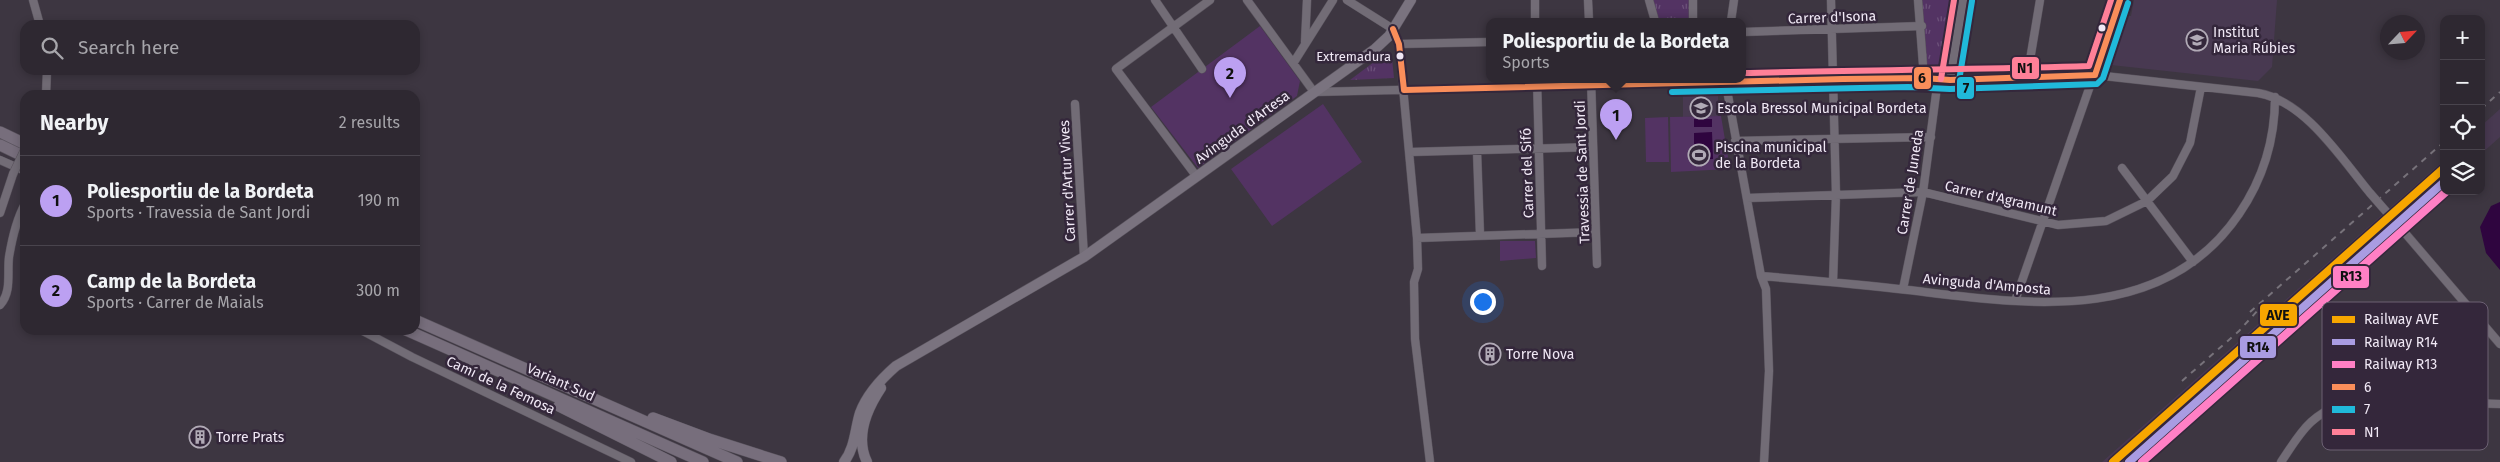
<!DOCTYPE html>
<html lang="en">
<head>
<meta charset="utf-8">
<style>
  body { margin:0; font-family:"Fira Sans",sans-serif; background:#3a343d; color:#f1f3f6 }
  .controls { position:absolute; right:15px; top:15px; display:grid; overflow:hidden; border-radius:10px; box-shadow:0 2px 8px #0003 }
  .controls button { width:45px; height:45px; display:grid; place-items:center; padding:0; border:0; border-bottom:1px solid #49444d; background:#2e2831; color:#f1f3f6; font:25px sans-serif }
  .compass { position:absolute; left:2380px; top:15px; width:45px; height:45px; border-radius:50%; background:#2e2831; box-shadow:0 2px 8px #0003; rotate:64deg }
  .you { position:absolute; left:1482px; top:301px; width:18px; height:18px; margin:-12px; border:4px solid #fff; border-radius:50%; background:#1a73e8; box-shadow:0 0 0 8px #1a73e833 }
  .badge { display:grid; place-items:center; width:32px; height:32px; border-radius:50%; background:#bca0f2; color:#111; font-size:16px; font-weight:700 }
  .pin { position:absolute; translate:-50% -41px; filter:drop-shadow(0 1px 2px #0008) }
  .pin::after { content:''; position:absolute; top:26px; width:18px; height:15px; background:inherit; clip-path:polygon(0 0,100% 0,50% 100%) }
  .popup { position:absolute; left:1486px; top:18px; width:260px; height:65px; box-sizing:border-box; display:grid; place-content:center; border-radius:10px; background:#2e2831; filter:drop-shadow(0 1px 4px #0005); font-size:16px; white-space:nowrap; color:#a7a6ab }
  .popup b { font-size:19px; color:#f1f3f6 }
  .popup::after { content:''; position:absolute; left:50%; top:100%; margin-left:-10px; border:10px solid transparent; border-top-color:#2e2831 }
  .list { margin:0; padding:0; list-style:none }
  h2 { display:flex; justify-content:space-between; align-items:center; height:65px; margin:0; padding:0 20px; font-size:21px }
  h2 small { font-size:16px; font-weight:400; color:#a7a6ab }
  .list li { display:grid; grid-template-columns:32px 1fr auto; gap:15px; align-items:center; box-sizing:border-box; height:90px; padding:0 20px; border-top:1px solid #49444d }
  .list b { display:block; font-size:19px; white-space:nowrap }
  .list p { margin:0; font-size:16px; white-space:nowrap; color:#a7a6ab }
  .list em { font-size:16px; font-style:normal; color:#a7a6ab }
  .icon { flex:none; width:28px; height:28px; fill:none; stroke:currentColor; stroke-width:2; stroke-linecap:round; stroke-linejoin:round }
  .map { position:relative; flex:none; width:2500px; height:462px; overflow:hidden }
  .search { position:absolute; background:#2e2831; box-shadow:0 2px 8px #0003; left:20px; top:20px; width:400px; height:55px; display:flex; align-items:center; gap:12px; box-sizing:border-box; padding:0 18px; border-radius:15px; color:#a7a6ab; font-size:19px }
  .panel { position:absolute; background:#2e2831; box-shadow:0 2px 8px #0003; left:20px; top:90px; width:400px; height:245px; border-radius:15px }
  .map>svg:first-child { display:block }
  .built { fill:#483951 }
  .green { fill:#533363 }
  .park { fill:url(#park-tufts) }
  .water { fill:#2f053f }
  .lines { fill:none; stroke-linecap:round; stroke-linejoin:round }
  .minor-casing { stroke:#59535d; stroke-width:9 }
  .major-casing { stroke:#59535d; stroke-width:11 }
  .highway-casing { stroke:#59535d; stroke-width:12 }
  .minor { stroke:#726c76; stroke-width:8 }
  .major { stroke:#7a737f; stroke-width:10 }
  .highway { stroke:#776e7c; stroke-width:11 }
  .rail { stroke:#77727a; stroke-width:2; stroke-dasharray:6 6; stroke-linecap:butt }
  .minor-bridge-casing { stroke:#59535d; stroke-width:9; stroke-linecap:butt }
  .minor-bridge { stroke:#726c76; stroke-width:8 }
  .bus-1-casing { stroke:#34273b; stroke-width:10 }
  .bus-2-casing { stroke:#34273b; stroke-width:10 }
  .bus-3-casing { stroke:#34273b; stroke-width:10 }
  .bus-1 { stroke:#fa8e5a; stroke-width:6 }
  .bus-2 { stroke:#20b9da; stroke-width:6 }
  .bus-3 { stroke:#ff8098; stroke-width:6 }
  .rail-1-casing { stroke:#34273b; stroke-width:11 }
  .rail-2-casing { stroke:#34273b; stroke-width:11 }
  .rail-3-casing { stroke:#34273b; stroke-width:11 }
  .rail-1 { stroke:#f7a600; stroke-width:8 }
  .rail-2 { stroke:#a99ce2; stroke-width:8 }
  .rail-3 { stroke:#ff80c5; stroke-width:8 }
  .bus-dot { fill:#f0e8f5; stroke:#34273b; stroke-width:2 }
  .labels { text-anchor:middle; stroke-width:5; stroke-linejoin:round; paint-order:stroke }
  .bus-label { font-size:13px; fill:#f0e8f5; stroke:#34273b; text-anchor:end }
  .street-label { font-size:14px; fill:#f0e8f5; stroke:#34273b }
  .poi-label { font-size:14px; fill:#f0e8f5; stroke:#34273b; text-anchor:start }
  .key { fill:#34273b; stroke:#6c6173; stroke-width:1 }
  .key-label { font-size:14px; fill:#f0e8f5 }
  .line-badge { stroke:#34273b; stroke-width:2 }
  .pale-badge-label { font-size:14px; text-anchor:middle; font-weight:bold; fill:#111 }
</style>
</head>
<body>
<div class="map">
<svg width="2500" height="462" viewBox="0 0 2500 462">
  <defs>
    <pattern id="park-tufts" width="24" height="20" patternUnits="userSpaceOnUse" patternTransform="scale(1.25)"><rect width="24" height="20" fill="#533363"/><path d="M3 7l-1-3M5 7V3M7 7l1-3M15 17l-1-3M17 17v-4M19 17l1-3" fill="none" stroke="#6c517a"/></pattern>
  </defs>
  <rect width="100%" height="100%" fill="#3d3641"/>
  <!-- built -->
  <path class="built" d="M2134,0H2277L2272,67L2258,81L2111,65L2128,16H2131Z
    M1718,94V116L1683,117V95Z
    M2500,109V137L2481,154V126Z
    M2444,160V188L2262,353L2139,462H2102Z"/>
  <!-- green -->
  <path class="green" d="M1260,26L1300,81L1297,96L1198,168L1151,107Z
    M1323,104L1362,162L1272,226L1231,169Z
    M1721,116L1730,169L1671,172L1670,117Z
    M1668,117L1669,162H1646L1645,118Z
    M1500,241H1535L1536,258L1500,261Z"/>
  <!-- park -->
  <path class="park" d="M1653,0H1690V21H1659Z
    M1921,0H1960L1947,72L1943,74L1926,73L1924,24Z
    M1382,56L1392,59L1394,78L1350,80Z"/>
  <!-- water -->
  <path class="water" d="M1694,119H1712V127H1694Z
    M1712,132L1713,159L1694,160V133Z
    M2500,202V270L2486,253L2480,227L2491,206Z"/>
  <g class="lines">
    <!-- minor casing -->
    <g class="minor-casing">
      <path id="minor" d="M33,0L40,25
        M1155,0L1202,69
        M1247,0L1314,92L1843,79L1924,78L1950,80L2095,75L2258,93C2305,101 2341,158 2370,193
        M1347,0L1393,29L1399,44L1417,238L1418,269L1414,282L1415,339L1430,462
        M1535,0V21
        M1588,0L1589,21
        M1649,0L1655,21
        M1831,0L1836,195L1833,282
        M1918,0L1924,78
        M1693,21V0
        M1731,21L1734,0
        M1742,32L1922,26
        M1305,42L1307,0
        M1399,44L1490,42
        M1294,62L1333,0
        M2027,78L2040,0
        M1537,79L1542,266
        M1591,79L1597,264
        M1725,79L1761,276L1766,289L1769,371L1764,462
        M1950,80L1963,0
        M46,95L47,70
        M1075,104L1084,257
        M1735,141L1931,137
        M1477,151L1480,235
        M1410,152L1593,147
        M0,160L25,171
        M2122,168L2193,262
        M1197,177L1116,69L1210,0
        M1747,198L1923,192L2058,225L2106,221L2147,201L2173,176L2190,143L2201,87
        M0,213L13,174
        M2405,233L2500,344
        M1417,238L1596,232
        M1761,276C1810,280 1859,284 1908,290C2024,304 2162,327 2239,214C2263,179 2275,139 2275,97
        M1903,289L1923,192L1938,79
        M2015,301L2120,0
        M0,305C12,292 7,273 9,257C12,239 16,220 25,204
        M361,330L412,357L631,462
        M2281,462C2290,449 2299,433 2311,422C2358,379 2442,404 2500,404"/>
    </g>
    <!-- major casing -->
    <g class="major-casing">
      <path id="major" d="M844,462C855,448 855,429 860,413C867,394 881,379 896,366L1084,257L1375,49L1389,36L1411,0
        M867,462C855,437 867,409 881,388"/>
    </g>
    <!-- highway casing -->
    <g class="highway-casing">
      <path id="highway" d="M0,132L25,144
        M0,145L25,157
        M415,320L737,462
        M406,330L703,462
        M559,406L671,462
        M653,418L709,439L781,462"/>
    </g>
    <!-- minor -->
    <use href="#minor" class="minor"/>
    <!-- major -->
    <use href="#major" class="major"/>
    <!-- highway -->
    <use href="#highway" class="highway"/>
    <!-- rail -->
    <path class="rail" d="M2481,109L2500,92
      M2250,312L2444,142
      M2182,381L2239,331L2259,309"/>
    <!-- minor-bridge casing -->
    <g class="minor-bridge-casing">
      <path id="minor-bridge" d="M13,174L25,149
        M2370,193L2405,233"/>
    </g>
    <!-- minor-bridge -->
    <use href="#minor-bridge" class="minor-bridge"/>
    <!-- bus-1 casing -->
    <g class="bus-1-casing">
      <path id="bus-1" d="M1393,29L1399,44L1404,90
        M2095,75L2120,0
        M1404,90L1843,79L1924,78L1950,80L2095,75"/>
    </g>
    <!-- bus-2 casing -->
    <g class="bus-2-casing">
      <path id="bus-2" d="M1959,81L1972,1
        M1672,92L1908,87L1950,89L2097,84L2103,78L2128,3"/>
    </g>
    <!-- bus-3 casing -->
    <g class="bus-3-casing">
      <path id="bus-3" d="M1742,73C1858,70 1973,70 2089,66L2111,0
        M1941,79L1954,0"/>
    </g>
    <!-- bus-1 -->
    <use href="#bus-1" class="bus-1"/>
    <!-- bus-2 -->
    <use href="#bus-2" class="bus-2"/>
    <!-- bus-3 -->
    <use href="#bus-3" class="bus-3"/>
    <!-- rail-1 casing -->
    <g class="rail-1-casing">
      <path id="rail-1" d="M2113,462L2444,168"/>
    </g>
    <!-- rail-2 casing -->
    <g class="rail-2-casing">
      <path id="rail-2" d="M2129,462L2444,182"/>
    </g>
    <!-- rail-3 casing -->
    <g class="rail-3-casing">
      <path id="rail-3" d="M2142,462L2447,191"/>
    </g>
    <!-- rail-1 -->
    <use href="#rail-1" class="rail-1"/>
    <!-- rail-2 -->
    <use href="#rail-2" class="rail-2"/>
    <!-- rail-3 -->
    <use href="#rail-3" class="rail-3"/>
  </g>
  <!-- icons -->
  <defs>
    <g id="school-ring" transform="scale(1.125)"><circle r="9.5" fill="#34273b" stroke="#b1aab6" stroke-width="1.5"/><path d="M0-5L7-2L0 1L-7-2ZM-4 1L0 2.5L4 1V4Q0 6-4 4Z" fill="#b1aab6"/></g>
    <g id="stadium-ring" transform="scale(1.125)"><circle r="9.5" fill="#34273b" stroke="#b1aab6" stroke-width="1.5"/><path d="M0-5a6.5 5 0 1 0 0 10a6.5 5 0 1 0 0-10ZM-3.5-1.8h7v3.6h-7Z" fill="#b1aab6"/></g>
    <g id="building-ring" transform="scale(1.125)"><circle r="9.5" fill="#34273b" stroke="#b1aab6" stroke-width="1.5"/><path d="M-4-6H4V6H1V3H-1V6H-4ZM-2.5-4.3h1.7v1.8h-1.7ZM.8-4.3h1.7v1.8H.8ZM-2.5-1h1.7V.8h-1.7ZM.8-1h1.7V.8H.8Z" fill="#b1aab6"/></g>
  </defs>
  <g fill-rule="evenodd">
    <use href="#school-ring" x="2197" y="40"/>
    <use href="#school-ring" x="1701" y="108"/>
    <use href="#stadium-ring" x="1699" y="155"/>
    <use href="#building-ring" x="1490" y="354"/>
    <use href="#building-ring" x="200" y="437"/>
  </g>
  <!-- markers -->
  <g class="bus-dot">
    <circle cx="2102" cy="28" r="4.5"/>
    <circle cx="1400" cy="56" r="4.5"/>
  </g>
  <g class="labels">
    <!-- bus labels -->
    <g class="bus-label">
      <text x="1391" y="61">Extremadura</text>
    </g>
    <!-- street labels -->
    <g class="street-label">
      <text transform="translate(1832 17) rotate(-2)" y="5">Carrer d'Isona</text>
      <text transform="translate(1242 127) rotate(-36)" y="5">Avinguda d'Artesa</text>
      <text transform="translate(1582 172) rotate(-92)" y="5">Travessia de Sant Jordi</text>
      <text transform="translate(1527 173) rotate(-92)" y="5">Carrer del Sifó</text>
      <text transform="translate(1067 181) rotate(-93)" y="5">Carrer d'Artur Vives</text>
      <text transform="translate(1910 182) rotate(-81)" y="5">Carrer de Juneda</text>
      <text transform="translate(2001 198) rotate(13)" y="5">Carrer d'Agramunt</text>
      <text transform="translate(1987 284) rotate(5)" y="5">Avinguda d'Amposta</text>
      <text transform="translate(561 382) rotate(24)" y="5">Variant Sud</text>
      <text transform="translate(501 385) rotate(25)" y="5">Camí de la Femosa</text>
    </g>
    <!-- poi labels -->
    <g class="poi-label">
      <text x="2213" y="37">Institut<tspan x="2213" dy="16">Maria Rúbies</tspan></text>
      <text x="1717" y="113">Escola Bressol Municipal Bordeta</text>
      <text x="1715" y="152">Piscina municipal<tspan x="1715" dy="16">de la Bordeta</tspan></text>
      <text x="1506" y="359">Torre Nova</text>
      <text x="216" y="442">Torre Prats</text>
    </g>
  </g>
  <!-- legend -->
  <rect x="2322" y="302" width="166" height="148" rx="8" class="key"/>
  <rect x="2332" y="316" width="23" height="7" fill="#f7a600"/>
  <rect x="2332" y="339" width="23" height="6" fill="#a99ce2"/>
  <rect x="2332" y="361" width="23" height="7" fill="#ff80c5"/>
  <rect x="2332" y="384" width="23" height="6" fill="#fa8e5a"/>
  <rect x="2332" y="406" width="23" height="7" fill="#20b9da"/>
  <rect x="2332" y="429" width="23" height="6" fill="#ff8098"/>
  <g class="key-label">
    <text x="2364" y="324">Railway AVE</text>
    <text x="2364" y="347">Railway R14</text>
    <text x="2364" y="369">Railway R13</text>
    <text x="2364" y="392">6</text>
    <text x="2364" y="414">7</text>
    <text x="2364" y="437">N1</text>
  </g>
  <g class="line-badge">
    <rect x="2011" y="56" width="29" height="24" rx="5" fill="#ff8098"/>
    <rect x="1913" y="66" width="19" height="24" rx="5" fill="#fa8e5a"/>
    <rect x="1956" y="76" width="19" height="24" rx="5" fill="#20b9da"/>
    <rect x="2332" y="265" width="38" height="24" rx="5" fill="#ff80c5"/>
    <rect x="2259" y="303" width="39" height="24" rx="5" fill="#f7a600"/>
    <rect x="2239" y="335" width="38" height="24" rx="5" fill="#a99ce2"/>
  </g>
  <g class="pale-badge-label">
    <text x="2025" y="73">N1</text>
    <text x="1922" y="83">6</text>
    <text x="1966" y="93">7</text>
    <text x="2351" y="281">R13</text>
    <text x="2278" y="320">AVE</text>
    <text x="2258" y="352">R14</text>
  </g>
</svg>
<div class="controls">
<button>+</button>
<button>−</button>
<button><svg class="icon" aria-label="locate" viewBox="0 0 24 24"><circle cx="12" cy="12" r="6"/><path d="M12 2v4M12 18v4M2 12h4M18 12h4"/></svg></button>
<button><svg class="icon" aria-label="layers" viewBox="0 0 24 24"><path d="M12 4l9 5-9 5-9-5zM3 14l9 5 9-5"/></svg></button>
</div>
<svg class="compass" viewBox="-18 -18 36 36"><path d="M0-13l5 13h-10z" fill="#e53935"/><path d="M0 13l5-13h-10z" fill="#a7a6ab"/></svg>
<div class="you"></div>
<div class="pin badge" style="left:1616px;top:140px">1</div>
<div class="popup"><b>Poliesportiu de la Bordeta</b>Sports</div>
<div class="pin badge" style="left:1230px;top:98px">2</div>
<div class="search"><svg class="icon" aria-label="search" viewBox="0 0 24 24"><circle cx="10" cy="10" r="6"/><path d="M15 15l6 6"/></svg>Search here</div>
<section class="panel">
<h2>Nearby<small>2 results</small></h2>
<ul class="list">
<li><span class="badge">1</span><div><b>Poliesportiu de la Bordeta</b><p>Sports · Travessia de Sant Jordi</p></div><em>190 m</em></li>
<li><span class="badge">2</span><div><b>Camp de la Bordeta</b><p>Sports · Carrer de Maials</p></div><em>300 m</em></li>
</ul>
</section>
</div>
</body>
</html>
